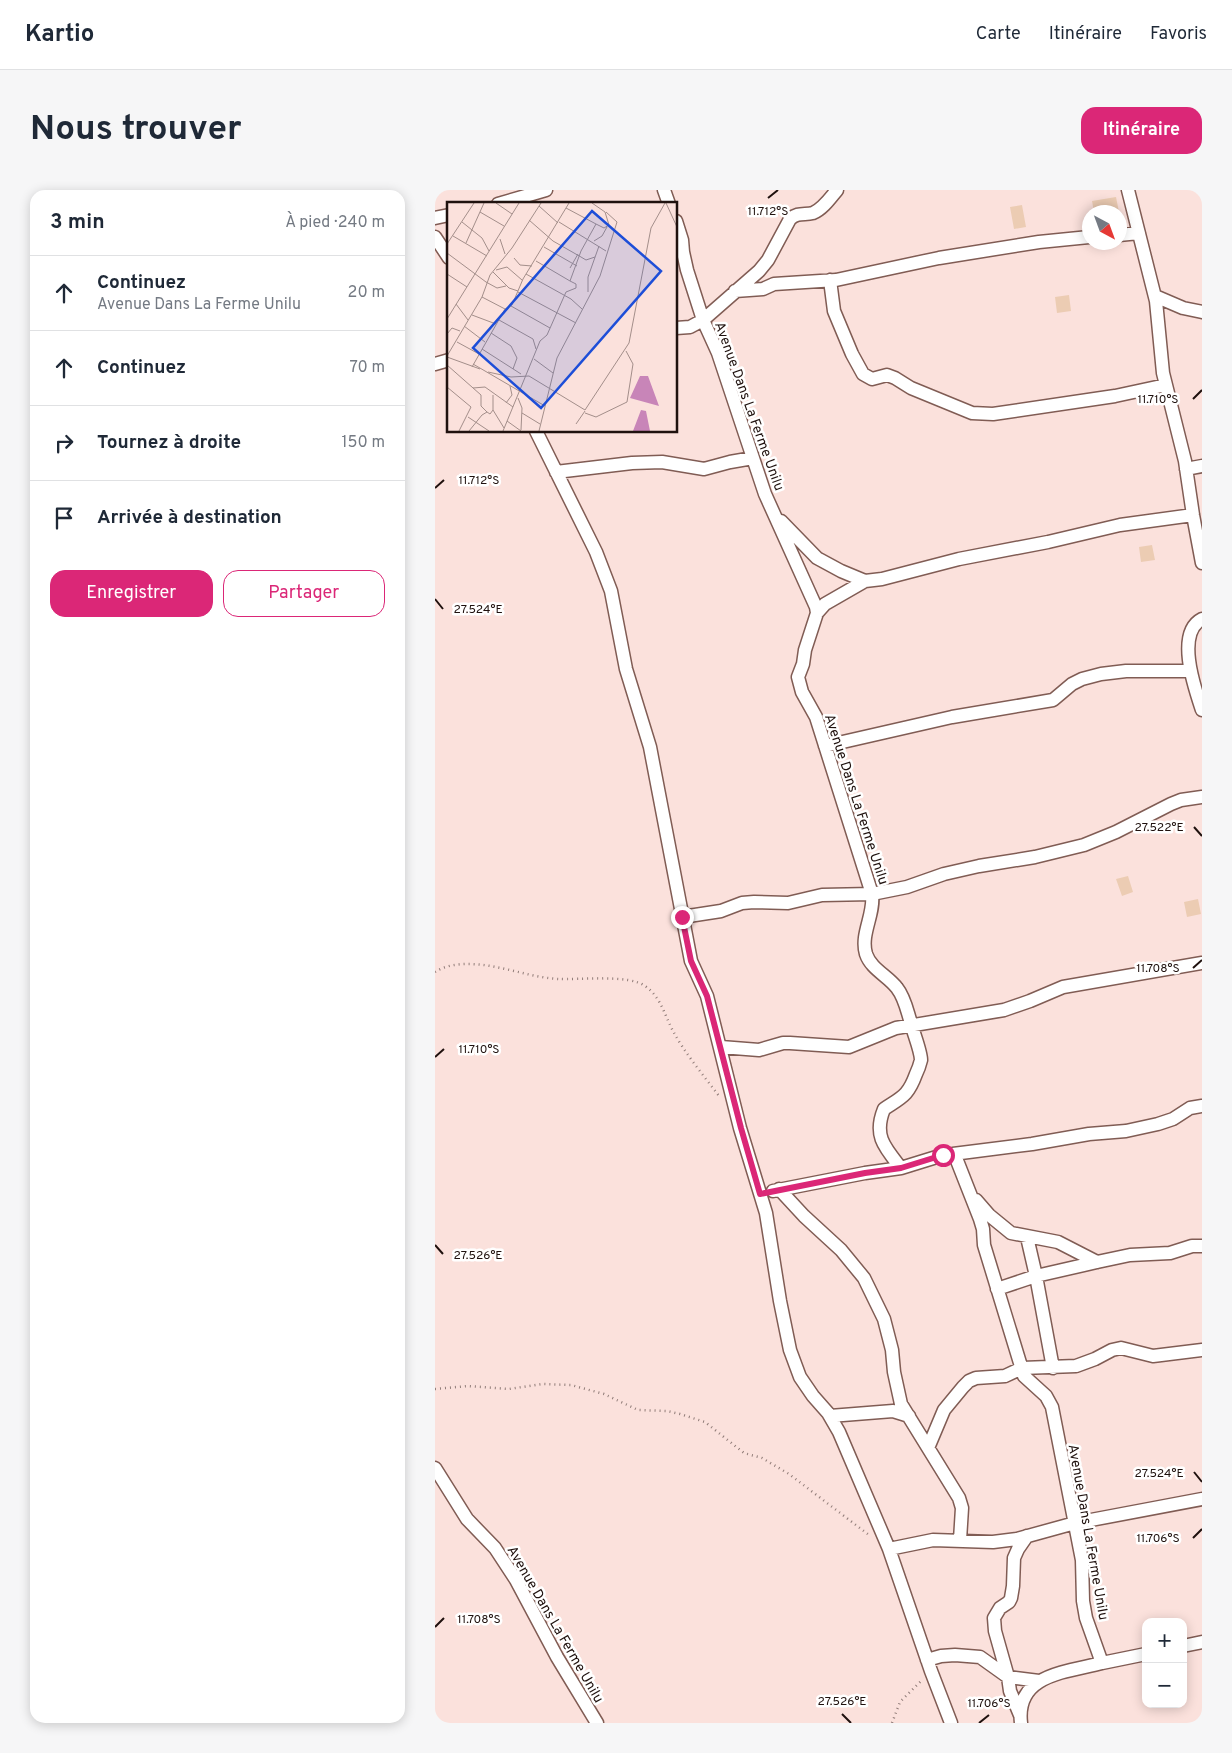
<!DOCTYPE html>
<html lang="fr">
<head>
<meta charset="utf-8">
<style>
  body { margin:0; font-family:Overpass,sans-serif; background:#f6f6f7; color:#1f2937 }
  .controls { position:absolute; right:15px; bottom:15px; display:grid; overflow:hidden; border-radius:10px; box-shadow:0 2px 12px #0003 }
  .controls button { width:45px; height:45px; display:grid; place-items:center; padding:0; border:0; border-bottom:1px solid #e0e1e3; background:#fff; color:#1f2937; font:25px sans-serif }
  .compass { position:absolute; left:647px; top:15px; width:45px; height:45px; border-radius:50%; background:#fff; box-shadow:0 2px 12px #0003; rotate:139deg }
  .stop { position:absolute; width:15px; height:15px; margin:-11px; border:4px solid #db2777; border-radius:50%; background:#fff }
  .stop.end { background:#db2777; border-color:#fff; box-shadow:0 1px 5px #0008 }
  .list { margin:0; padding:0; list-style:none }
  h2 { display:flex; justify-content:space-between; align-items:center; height:65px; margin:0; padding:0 20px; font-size:21px }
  h2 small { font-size:16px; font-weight:400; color:#747a83 }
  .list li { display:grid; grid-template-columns:32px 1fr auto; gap:15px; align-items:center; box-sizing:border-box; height:75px; padding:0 20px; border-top:1px solid #e0e1e3 }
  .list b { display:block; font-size:19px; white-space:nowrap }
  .list p { margin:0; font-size:16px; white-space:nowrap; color:#747a83 }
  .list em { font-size:16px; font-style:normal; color:#747a83 }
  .actions { display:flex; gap:10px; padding:15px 20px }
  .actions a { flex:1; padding:11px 0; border:1px solid #db2777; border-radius:15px; text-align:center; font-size:18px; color:#db2777 }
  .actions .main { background:#db2777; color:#fff }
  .icon { flex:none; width:28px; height:28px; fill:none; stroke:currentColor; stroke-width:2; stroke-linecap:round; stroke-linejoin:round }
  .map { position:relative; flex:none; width:767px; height:1533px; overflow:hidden; border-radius:15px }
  header { display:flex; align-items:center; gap:30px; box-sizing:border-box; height:70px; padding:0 25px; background:#fff; border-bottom:1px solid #e0e1e3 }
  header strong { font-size:24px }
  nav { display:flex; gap:28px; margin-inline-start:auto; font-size:18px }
  .intro { display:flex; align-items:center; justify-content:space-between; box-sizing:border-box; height:120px; padding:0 30px }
  h1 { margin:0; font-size:35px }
  .button { padding:12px 22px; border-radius:15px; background:#db2777; color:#fff; font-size:18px; font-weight:700 }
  main { display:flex; gap:30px; padding:0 30px }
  aside { flex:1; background:#fff; border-radius:15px; box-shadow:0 2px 12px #0003 }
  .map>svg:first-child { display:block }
  .building { fill:#ecccb3 }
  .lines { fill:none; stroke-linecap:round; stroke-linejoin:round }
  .street-casing { stroke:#805c54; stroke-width:15 }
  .path { stroke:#907c78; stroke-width:2.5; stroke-dasharray:1 4; stroke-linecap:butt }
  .street { stroke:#fff; stroke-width:12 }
  .route { stroke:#db2777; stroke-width:6 }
  .ticks { fill:none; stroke:#1f110e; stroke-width:2 }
  .labels { text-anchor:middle; stroke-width:5; stroke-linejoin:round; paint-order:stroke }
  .street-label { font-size:14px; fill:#1f110e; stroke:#fff }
  .inset-road { fill:none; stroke:#a38e8a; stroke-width:1 }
  .view { fill:#1d4ed8; fill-opacity:0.15; stroke:#1d4ed8; stroke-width:2.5 }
  .inset-edge { fill:none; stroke:#1f110e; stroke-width:2.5 }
  .ticks-label { font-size:12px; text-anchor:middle; fill:#1f110e; stroke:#fff; stroke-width:5; stroke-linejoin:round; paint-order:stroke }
</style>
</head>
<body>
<header>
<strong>Kartio</strong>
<nav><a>Carte</a><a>Itinéraire</a><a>Favoris</a></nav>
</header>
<div class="intro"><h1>Nous trouver</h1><a class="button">Itinéraire</a></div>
<main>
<aside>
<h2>3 min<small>À pied · 240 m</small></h2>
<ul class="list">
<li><svg class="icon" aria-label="ahead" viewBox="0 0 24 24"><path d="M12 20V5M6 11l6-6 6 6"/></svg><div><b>Continuez</b><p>Avenue Dans La Ferme Unilu</p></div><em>20 m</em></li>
<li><svg class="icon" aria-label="ahead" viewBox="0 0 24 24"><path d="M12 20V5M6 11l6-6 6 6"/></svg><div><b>Continuez</b></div><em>70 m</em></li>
<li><svg class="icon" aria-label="right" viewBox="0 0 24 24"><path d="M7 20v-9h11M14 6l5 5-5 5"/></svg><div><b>Tournez à droite</b></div><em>150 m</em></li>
<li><svg class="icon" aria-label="arrive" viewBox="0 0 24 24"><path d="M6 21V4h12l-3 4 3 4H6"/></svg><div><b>Arrivée à destination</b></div></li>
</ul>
<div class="actions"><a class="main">Enregistrer</a><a>Partager</a></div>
</aside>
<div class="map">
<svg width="767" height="1533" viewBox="0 0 767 1533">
  <rect width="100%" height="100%" fill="#fbe1dc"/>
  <!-- building -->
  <path class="building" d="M681,7L684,22H659L657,11Z
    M587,15L591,37L579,39L575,17Z
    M634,105L636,121L622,123L620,107Z
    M717,355L720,370L706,372L704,357Z
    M693,686L698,702L687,706L681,689Z
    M763,709L766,724L752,727L749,712Z"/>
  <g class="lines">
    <!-- street casing -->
    <g class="street-casing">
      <path id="street" d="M229,0L234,14
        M693,0L721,111L728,183L750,271L758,325L767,373
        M63,14L111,0
        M0,28L14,25
        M241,31L247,50L248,62L252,80L268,130L283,163L330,304L381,417L382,423L370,460L368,474L363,487L367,502L381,527L437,704C440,724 425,744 431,764C436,779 453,786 462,798C470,808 472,821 476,833C478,842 486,861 486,870C485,874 483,880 481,884C473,906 467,907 449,919C438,946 450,958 466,978L508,965L518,964L521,968L545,1029L548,1039L549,1055L589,1186L611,1206L617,1217L647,1370L648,1411L651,1428L667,1473C632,1482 580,1484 586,1533
        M684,45L704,43
        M0,47L14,68
        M395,90L399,121L417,164L428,184L437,189L452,185L460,188L476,198L537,223L558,224L680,206L731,195
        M300,101L328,99L339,94L401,90L504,68L604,52L654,47
        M720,106L748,118L767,122
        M241,138L255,137L268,130L324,81L333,70L355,29C363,22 369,25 378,23C388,19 396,7 402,0
        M0,174L14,170
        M101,241L161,362L176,401L191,479L215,557L256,771L272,806L305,938L331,1023L345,1111L355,1160L365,1187L378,1206L393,1223L404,1242L454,1359L496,1481L516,1533
        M751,279L767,276
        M121,282L197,273L227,272L269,279L295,272L318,268
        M346,331L382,368L406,381L430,391L447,389L524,369L613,352L685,335L758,325
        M382,423L390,414L430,391
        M767,429C740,443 760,499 767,520
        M390,556L517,527L618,510L637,494L647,489L666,484L691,481H756
        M247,727L286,721L307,713L319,712L353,713L387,705L437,704L472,697L509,684L544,676L600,667L649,655L681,642L736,614L746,610L767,607
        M286,857L324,860L348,853H355L414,857L461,838L569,820L595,811L628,797L767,773
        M518,964L597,954L654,944L691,941L723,934L738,929L755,918L767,916
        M344,999L369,1026L406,1060L429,1088L449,1129L457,1160L459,1182L466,1214L524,1308L527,1318L525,1350
        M338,1001L430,983L466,978
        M541,1010L554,1025L576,1043L623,1052L662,1072
        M592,1047L601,1086L618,1178
        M562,1099L601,1086L662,1072L695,1065L735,1063L757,1056H767
        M395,1226L458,1221L474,1226
        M493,1258L509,1220L528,1197L534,1191L541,1188L570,1186L587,1178L641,1176L660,1169L677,1160L686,1158L718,1166L767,1160
        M0,1278L32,1329L60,1358L81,1390L122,1467L162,1533
        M454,1359L498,1350L558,1352L582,1349L640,1333L767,1309
        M748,1456L767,1452
        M492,1470L506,1466L520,1465L545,1467L573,1487L604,1491
        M667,1473L711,1464
        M585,1525L575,1501L573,1487L560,1441L559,1428L565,1418L574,1412L576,1408L578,1396L579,1368L583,1359L592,1346"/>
    </g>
    <!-- path -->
    <path class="path" d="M0,782C9,776 21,774 33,774C64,774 92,787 123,789C143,790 194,784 210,796C226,807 229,824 238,841C249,862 269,886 284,906
      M0,1199L33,1196L74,1199L107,1194L136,1195L169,1204L203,1220L232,1221L245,1224L270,1232L309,1263L327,1268L354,1284L434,1345
      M457,1533L465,1512L486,1491"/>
    <!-- street -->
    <use href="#street" class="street"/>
  </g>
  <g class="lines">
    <!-- route -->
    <path class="route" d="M247,727L256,771L272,806L306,938L325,1004L430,983L466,978L508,965"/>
  </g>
  <!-- ticks -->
  <path class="ticks" d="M333,8L343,0M758,209L767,200M0,298L9,290M0,409L8,419M759,637L767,646M758,778L767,770M0,867L9,859M0,1055L8,1064M759,1282L767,1292M758,1348L767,1339M0,1437L9,1428M407,1524L416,1533M544,1533L554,1525"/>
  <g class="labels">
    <!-- street labels -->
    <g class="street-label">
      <text transform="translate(315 216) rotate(70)" y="5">Avenue Dans La Ferme Unilu</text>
      <text transform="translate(422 609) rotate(72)" y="5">Avenue Dans La Ferme Unilu</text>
      <text transform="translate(654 1342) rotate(80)" y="5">Avenue Dans La Ferme Unilu</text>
      <text transform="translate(121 1434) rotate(60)" y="5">Avenue Dans La Ferme Unilu</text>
    </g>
  </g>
  <!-- overview -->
  <g transform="translate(12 12)">
    <rect width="230" height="230" fill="#fbe1dc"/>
    <path d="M193,174H201L212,204L183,196ZM194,208L199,209L203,229H186Z" fill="#c885b8"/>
    <path class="inset-road" d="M49,1L65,12M219,1L230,25M92,4L111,21M119,6L149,22M33,10L57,24M82,18L106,39L134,55L139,58L148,55M15,20L35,36L42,49M112,20L159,49M6,34L40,54M53,37L58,52M147,39L155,34L160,25M19,41L37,1M0,42L27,1M97,45L130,64M0,51L39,80L50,86L59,84M67,56L73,63L85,64M89,59L123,79M123,66L131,52M49,68L60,65L75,78M46,70L62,86L71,89M0,72L20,85M79,72L124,97L135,107M71,90L129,121M141,90V75L152,44M35,95L58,107M9,102L21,118M64,104L103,126M25,113L49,122M0,117L72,1M52,118L86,137L89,147M17,124L38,140M44,131L64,144L70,156L66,167M0,132L5,126L13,129M10,140L32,152M35,147L74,172M0,154L35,95L43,73L65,46L94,1M0,155L33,167M87,157L106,171M26,162L98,204M0,163L34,193V204L40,210M25,165L58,107L65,103L76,77L122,1M41,170L64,175L82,174L138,208L182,141L204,26L218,1M0,185L24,205L12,229M26,186L38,185L66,205M46,193V208L57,226M71,196L75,206L74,228M59,201L65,193L63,184M75,211L93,222M138,211L149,215L180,200L186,162L179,149M21,215L42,229M60,219L74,229M129,222L138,209M22,229L35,213L40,210L43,212L46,208M56,229L93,139L100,133L119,90L129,86V82L123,79L134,49L149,22L157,26L162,23L158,10L145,1M92,229L110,156L153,74L170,20L159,10"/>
    <path class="view" d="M145,9L214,69L94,206L26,146Z"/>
    <rect width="230" height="230" class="inset-edge"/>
  </g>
  <g class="ticks-label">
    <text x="333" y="25">11.712°S</text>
    <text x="723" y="213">11.710°S</text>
    <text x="44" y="294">11.712°S</text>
    <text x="43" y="423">27.524°E</text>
    <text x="724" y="641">27.522°E</text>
    <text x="723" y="782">11.708°S</text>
    <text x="44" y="863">11.710°S</text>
    <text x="43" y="1069">27.526°E</text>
    <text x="724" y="1287">27.524°E</text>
    <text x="723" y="1352">11.706°S</text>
    <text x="44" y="1433">11.708°S</text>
    <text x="407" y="1515">27.526°E</text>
    <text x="554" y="1517">11.706°S</text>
  </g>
</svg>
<div class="controls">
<button>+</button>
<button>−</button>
</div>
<svg class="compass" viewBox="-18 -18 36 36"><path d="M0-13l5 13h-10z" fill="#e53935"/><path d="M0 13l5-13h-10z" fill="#747a83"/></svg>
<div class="stop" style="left:508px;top:965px"></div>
<div class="stop end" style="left:247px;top:727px"></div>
</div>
</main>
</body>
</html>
